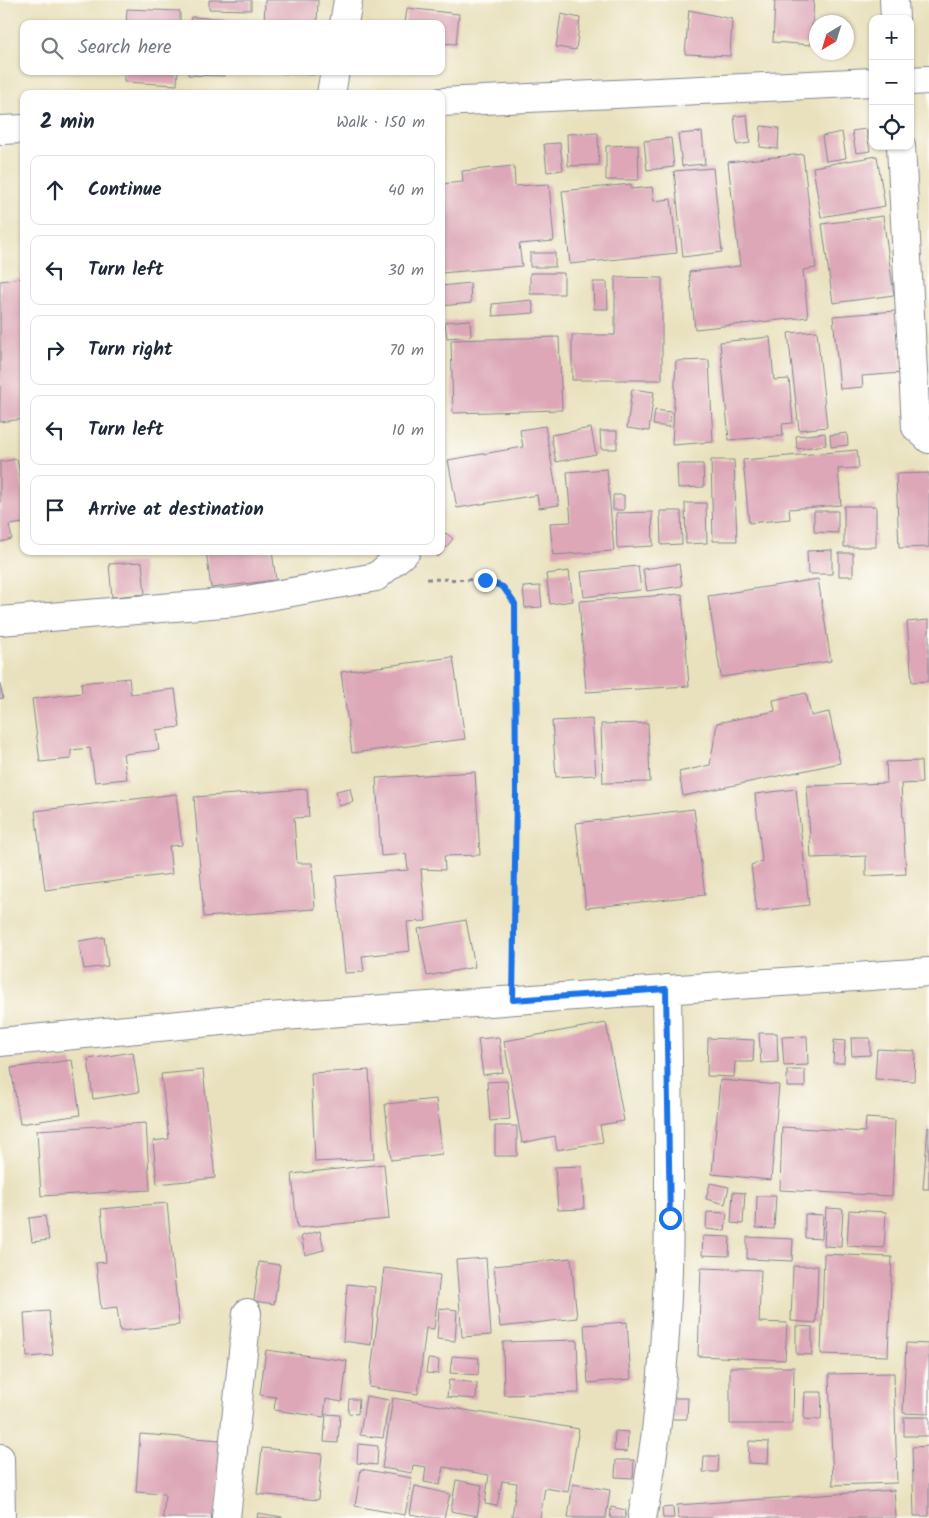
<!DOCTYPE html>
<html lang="en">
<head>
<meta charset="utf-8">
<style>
  body { margin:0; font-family:Kalam,sans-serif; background:#f6f6f7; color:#1f2937 }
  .controls { position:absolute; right:15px; top:15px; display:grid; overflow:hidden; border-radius:10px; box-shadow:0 1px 4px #0004 }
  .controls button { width:45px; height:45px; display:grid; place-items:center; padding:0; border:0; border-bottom:1px solid #e0e1e3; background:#fff; color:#1f2937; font:25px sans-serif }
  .compass { position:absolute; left:809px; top:15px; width:45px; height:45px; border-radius:50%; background:#fff; box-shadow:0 1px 4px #0004; rotate:218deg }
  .stop { position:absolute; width:15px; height:15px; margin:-11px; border:4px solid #1a73e8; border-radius:50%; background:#fff }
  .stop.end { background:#1a73e8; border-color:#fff; box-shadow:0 1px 5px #0008 }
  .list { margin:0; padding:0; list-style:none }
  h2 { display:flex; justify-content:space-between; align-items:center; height:65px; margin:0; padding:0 20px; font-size:21px }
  h2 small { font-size:16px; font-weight:400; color:#747a83 }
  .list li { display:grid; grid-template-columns:32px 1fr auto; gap:15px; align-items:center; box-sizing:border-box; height:70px; margin:0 10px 10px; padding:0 10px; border:1px solid #e0e1e3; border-radius:10px }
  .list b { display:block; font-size:19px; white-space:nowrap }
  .list em { font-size:16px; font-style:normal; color:#747a83 }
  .icon { flex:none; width:28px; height:28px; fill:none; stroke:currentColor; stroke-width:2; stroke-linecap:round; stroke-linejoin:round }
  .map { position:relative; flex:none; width:929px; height:1518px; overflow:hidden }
  .search { position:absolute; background:#fff; box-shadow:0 1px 4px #0004; left:20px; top:20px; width:425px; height:55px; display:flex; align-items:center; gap:12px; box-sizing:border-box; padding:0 18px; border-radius:10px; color:#747a83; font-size:19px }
  .panel { position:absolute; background:#fff; box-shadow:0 1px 4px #0004; left:20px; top:90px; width:425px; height:465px; border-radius:10px }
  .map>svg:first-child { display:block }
  .building { fill:#dda7b7 }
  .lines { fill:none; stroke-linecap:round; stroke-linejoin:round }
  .minor-casing { stroke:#82888e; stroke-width:30 }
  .path { stroke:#82888e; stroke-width:3; stroke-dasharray:4 4; stroke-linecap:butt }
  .minor { stroke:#fff; stroke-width:28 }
  .route { stroke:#1a73e8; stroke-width:6 }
</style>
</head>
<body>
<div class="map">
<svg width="929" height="1518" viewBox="0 0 929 1518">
  <rect width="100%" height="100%" fill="#fdfcf7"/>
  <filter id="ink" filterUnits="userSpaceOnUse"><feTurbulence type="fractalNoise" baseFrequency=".02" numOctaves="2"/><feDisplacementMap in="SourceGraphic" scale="10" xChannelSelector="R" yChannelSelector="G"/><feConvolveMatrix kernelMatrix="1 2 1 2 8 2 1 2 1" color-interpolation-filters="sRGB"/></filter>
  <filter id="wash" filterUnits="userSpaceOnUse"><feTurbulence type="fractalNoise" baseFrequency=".0096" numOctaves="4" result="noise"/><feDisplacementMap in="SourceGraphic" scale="20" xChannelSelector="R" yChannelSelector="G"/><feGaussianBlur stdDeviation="1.12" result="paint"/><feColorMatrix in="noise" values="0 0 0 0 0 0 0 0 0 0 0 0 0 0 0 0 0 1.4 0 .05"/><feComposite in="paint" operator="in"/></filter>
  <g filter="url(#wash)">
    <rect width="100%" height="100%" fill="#e9e1bd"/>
    <g id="blocks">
      <!-- building -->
      <path class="building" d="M209,0H251V10L209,9Z
        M265,0H318L317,24H264Z
        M775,0H814L811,45L773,42Z
        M407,8L459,14L456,44L441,43V24H405Z
        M127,9L180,11V24H126Z
        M689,10L732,19L730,56L685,54Z
        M561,14L580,18L576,50L556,47Z
        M191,17L249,20V24H190Z
        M124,71H178L177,85L124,82Z
        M189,71H224V76L188,75Z
        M281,71H314V75L281,73Z
        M747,115L750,143L737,145L734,116Z
        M761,126L779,128L778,149L760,147Z
        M866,129L870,151L856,153L852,131Z
        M702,132L705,164L682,166L678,134Z
        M842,132L846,158L826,161L822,136Z
        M598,133L599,165L568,166L567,134Z
        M671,138L674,167L647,170L644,141Z
        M560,143L563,170L547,172L544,144Z
        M638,145L639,180H606V146Z
        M803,154L816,268L803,270L808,317L695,329L689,272L740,266L728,162Z
        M877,156L885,206L821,217L813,167Z
        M514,166L515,186L549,184L554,241L519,244L522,266L441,273V233H443L441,184L463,182L462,171Z
        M713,168L722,252L683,257L674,171Z
        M631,184V189L652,187L654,201L671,199L677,253L570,264L562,191Z
        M883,216L894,295L833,303L822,224Z
        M530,253H555V267H530Z
        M530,273H564V294H530Z
        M615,277L662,278V380H572V335H615Z
        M22,278L24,292V419L0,422V281Z
        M593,282H607L608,309H594Z
        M470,283L471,303L441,306V286Z
        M532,300L534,313L493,316L492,304Z
        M896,311L902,373L862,376L863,387L840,389L833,316Z
        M470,320L471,336L447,338L445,322Z
        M817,331L827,427L799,430L788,333Z
        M559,337L562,410L453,413L451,340Z
        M770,337L774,380L789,379L793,423L782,424L783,436L729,440L720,342Z
        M709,360L713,442L672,445L676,361Z
        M632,389L654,392L649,431L627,428Z
        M655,410L671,412L669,427L653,425Z
        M545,426L559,505L539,508L537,495L457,508L448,460L523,447L520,430Z
        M591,428L596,454L556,462L551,435Z
        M600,431H617V449H601Z
        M825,433L826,445L797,449L796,436Z
        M847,433L848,445L831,447L830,435Z
        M857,450L859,468L838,469L841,505L789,509L790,519L749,523L743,460Z
        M17,459L24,495V523L9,525L12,539L0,542V462Z
        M711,460H734L737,541H713Z
        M677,464H703L704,487L678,488Z
        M607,469L614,551L553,555L550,523L571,522L567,472Z
        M929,473V547L899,548L896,474Z
        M613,495H624V510H613Z
        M685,503H706L707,543L686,544Z
        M844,506H876V547H844Z
        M660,511H681L682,544L661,545Z
        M814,511H838V533L814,532Z
        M652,512L653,546L617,548L616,513Z
        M446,533L453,539L438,557L431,551H441V539Z
        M832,550V574H808L807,551Z
        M206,551H272L276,580L211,588Z
        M839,553H853V576H839Z
        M142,562L145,594L112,597L109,564Z
        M679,564L682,586L647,591L643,569Z
        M638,566L641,590L584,597L581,572Z
        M569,571L573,601L550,604L546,574Z
        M818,579L831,661L721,677L708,596Z
        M540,586L542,607L525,608L523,587Z
        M682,594L689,686L586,692L579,601Z
        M929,620V681L912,682L907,622Z
        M453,657L465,739L352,753L341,672Z
        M129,678L131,694L175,689L180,727L156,730L159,750L123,754L127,779L95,782L90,748L71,750V759L40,762L32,699L82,693L81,683Z
        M0,684L3,698L0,699Z
        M806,693L811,716L829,712L840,763L683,796L679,772L710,765L717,723L775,711L773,700Z
        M592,719L596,775L556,777L552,721Z
        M648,723L650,782L603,783L601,724Z
        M921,761L922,783L901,784L906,874L866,876V856L811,858L807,786L887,783L886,762Z
        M475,772L480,855L444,856L445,870L421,869L426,921L407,922L410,951L362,956L364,972L345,973L336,876L408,870L406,854L381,856L376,778Z
        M350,788L353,802L339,806L336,791Z
        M307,789L309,817L294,818L297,863H312L315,909L204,917L194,797Z
        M796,789L809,905L757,911L751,865L762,861L755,794Z
        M176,794L182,845L169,846L172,874L45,890L35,811Z
        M694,809L705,895L586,908L576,823Z
        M466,920L475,967L427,976L418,929Z
        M104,937L108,966L84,969L79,941Z
        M606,1023L624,1121L600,1125L603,1142L557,1150L555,1136L522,1143L504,1041Z
        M759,1033H777L778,1062L761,1063Z
        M807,1036L808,1065L784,1066L782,1037Z
        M499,1037L503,1072L483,1075L478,1039Z
        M708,1038L754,1040L753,1062H735L734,1077L707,1076Z
        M851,1038H870V1055L852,1056Z
        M834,1040L845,1041L844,1063H833Z
        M877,1049L915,1051L914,1081L875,1079Z
        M133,1052L139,1092L93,1099L88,1059Z
        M72,1060L80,1115L20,1124L11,1068Z
        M203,1070L215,1178L157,1184L153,1141L169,1139L161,1074Z
        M369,1070L374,1159L315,1162L311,1073Z
        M787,1070H805V1087H787Z
        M720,1080L779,1085L771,1180L712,1174Z
        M507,1081L510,1119L490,1121L487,1082Z
        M436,1099L442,1154L391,1160L385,1104Z
        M866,1118L895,1120L892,1196L780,1190L782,1127L865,1132Z
        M146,1123L150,1190L41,1196L37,1130Z
        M495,1126H517V1156H495Z
        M928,1127H929V1189H923Z
        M384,1164L389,1219L297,1228L292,1174Z
        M582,1166L584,1209L558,1210L555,1167Z
        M710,1183L729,1187L725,1204L706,1199Z
        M733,1192L745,1193L743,1224L731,1223Z
        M757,1196H776L774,1229L756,1228Z
        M167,1203L179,1325L120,1331L117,1307L101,1309L96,1263L106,1262L101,1209Z
        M826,1208L843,1209L841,1247L824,1246Z
        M849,1210L886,1212L884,1248L847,1246Z
        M707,1212L727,1213L725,1231L706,1229Z
        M805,1214L823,1215L822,1239L805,1238Z
        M45,1216L49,1240L32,1242L29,1218Z
        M320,1231L324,1250L305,1255L301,1236Z
        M703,1236L730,1237L729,1256L702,1255Z
        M747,1237L793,1239L792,1261L747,1259Z
        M824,1254L892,1257L888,1356L821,1354Z
        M486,1258L491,1335L462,1337L456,1260Z
        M571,1258L577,1318L500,1327L494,1266Z
        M259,1262L280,1265L274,1304L254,1301Z
        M793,1266H818L816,1323L791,1321Z
        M384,1268L440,1275L434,1329L426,1328L418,1394L369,1387Z
        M701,1268L761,1270L759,1322L787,1323L785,1360L698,1356Z
        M347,1284L375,1287L371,1345L343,1341Z
        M439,1308L457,1310L455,1341L437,1339Z
        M49,1311L53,1355L27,1357L24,1313Z
        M627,1322L631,1379L588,1383L584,1325Z
        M796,1326L812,1327V1355L796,1354Z
        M577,1340L579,1393L504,1395L503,1342Z
        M906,1343L929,1344V1414L903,1413Z
        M266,1350L347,1361L342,1402L326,1399L324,1417L274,1410L276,1397L260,1395Z
        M452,1356L479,1358L478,1375L450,1373Z
        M428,1359L439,1360L438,1374L426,1373Z
        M730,1367H794L793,1424H730Z
        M894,1373L897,1483L833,1485L829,1374Z
        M449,1380L477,1383L476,1399L447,1397Z
        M805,1392H822L821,1420L804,1419Z
        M366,1396L389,1400L383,1438L360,1435Z
        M393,1398L579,1429L568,1492L545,1488L540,1518H527L512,1516L517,1483L502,1481L497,1506L485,1504L489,1475L443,1467L440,1485L424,1482L426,1467L413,1465L412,1473L382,1468Z
        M668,1398H688L687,1419H668Z
        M349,1399H359L358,1414L348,1413Z
        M326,1414L340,1415L338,1443L324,1442Z
        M904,1417H929V1436H904Z
        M615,1431L628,1432L627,1452L614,1451Z
        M140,1434L221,1440L216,1518H163L165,1494L136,1492Z
        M749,1441L769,1442L768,1464L748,1463Z
        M358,1444L378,1446L377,1465L357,1463Z
        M929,1446V1516H914L912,1447Z
        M262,1448L322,1454L318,1500L257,1494Z
        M704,1456H719L718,1472H703Z
        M616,1460H634L633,1478L615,1477Z
        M361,1469L412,1478L405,1515L355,1506Z
        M456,1480L482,1485L477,1516L451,1511Z
        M573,1484L610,1490L606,1518H568Z
        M415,1486L450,1494L444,1518H433L410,1514Z
        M894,1490L896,1518H678L677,1505Z
        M611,1507L626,1510L625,1518H610Z
        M673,1507L674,1518H663L662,1508Z
        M258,1513L282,1517V1518H257Z"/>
    </g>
  </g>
  <g filter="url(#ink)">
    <use href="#blocks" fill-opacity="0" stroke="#82888e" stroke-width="1"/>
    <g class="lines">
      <!-- minor casing -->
      <g class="minor-casing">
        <path id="minor" d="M894,0L895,19
          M344,24L348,0
          M910,81L929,80
          M331,94L335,71
          M441,102L873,82
          M0,130L24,129
          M901,146L916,427L929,439
          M0,621L236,602L376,577L406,551
          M0,1042L253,1018L929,972
          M0,1458L1,1518
          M226,1518L247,1313
          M642,1518C677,1344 669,1166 667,989"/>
      </g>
      <!-- path -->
      <path class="path" d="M427,579L485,580L503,587L515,603L516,794L514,967"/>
      <!-- minor -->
      <use href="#minor" class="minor"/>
    </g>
  </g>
  <g class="lines" filter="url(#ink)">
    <!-- route -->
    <path class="route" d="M485,580L503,587L515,604L516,794L513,1000L666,989L670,1218"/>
  </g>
</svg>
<div class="controls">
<button>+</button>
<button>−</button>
<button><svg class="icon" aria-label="locate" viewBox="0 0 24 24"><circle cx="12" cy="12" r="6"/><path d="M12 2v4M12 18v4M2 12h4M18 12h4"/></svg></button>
</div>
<svg class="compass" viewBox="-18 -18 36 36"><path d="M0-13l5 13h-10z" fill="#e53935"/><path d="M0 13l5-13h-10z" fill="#747a83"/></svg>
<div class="stop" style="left:670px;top:1218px"></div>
<div class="stop end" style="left:485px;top:580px"></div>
<div class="search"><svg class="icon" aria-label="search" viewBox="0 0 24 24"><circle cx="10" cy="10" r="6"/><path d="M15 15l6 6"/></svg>Search here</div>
<section class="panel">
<h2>2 min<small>Walk · 150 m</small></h2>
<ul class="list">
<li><svg class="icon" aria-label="ahead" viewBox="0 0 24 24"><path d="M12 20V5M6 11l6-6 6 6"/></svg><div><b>Continue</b></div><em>40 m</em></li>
<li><svg class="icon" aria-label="left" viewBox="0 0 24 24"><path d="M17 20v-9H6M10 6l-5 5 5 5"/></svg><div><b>Turn left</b></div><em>30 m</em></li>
<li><svg class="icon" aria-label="right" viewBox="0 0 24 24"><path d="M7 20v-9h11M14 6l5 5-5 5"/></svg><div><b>Turn right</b></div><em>70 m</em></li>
<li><svg class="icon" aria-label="left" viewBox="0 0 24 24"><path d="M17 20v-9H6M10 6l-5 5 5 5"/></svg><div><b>Turn left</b></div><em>10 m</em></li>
<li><svg class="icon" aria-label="arrive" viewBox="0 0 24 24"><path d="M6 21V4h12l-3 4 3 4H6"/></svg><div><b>Arrive at destination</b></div></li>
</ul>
</section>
</div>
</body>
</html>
